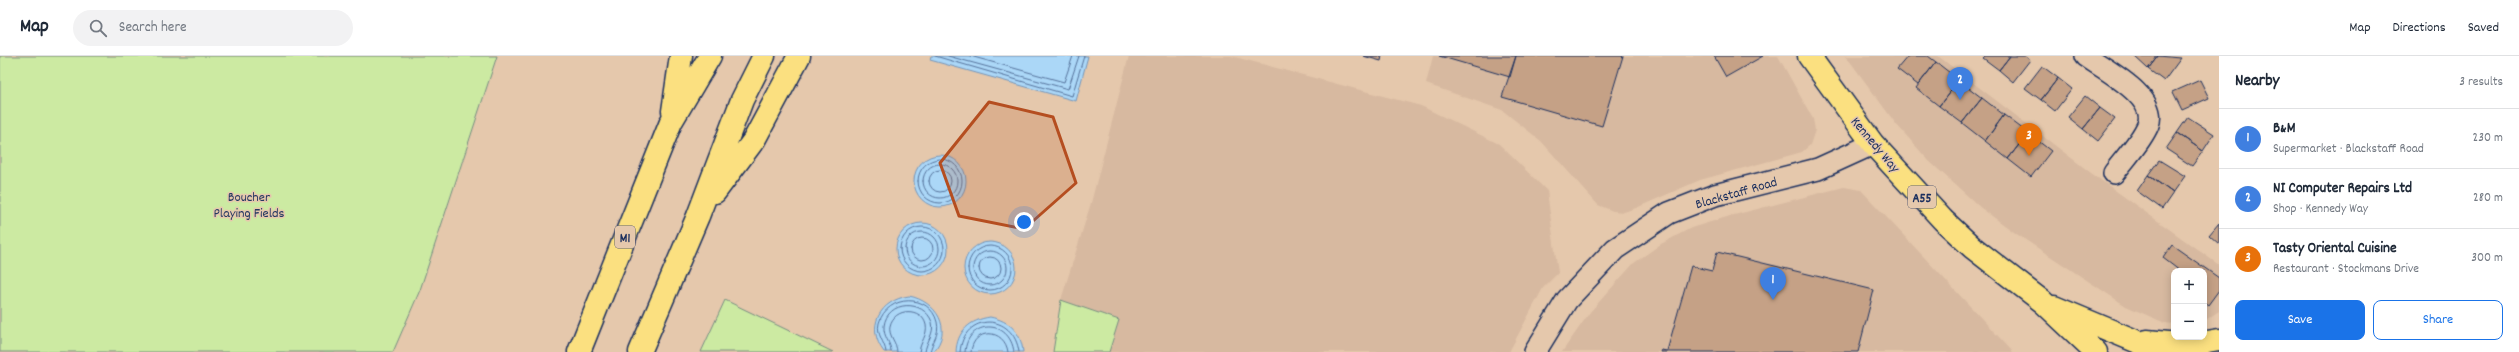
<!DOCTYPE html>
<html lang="en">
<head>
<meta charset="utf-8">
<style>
  body { margin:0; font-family:Dekko,sans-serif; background:#f2f2f3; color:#1f2937 }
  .controls { position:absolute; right:12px; bottom:12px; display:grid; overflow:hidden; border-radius:8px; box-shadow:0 2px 10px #0003 }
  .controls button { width:36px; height:36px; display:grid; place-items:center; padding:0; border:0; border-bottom:1px solid #e0e1e3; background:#fff; color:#1f2937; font:20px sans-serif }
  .you { position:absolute; left:1024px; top:166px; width:14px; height:14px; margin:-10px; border:3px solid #fff; border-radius:50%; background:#1a73e8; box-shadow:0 0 0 6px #1a73e833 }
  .badge { display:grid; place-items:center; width:26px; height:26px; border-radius:50%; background:#1a73e8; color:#fff; font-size:13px; font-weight:700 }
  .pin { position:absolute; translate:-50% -33px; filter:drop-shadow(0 1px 2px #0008) }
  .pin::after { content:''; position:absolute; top:21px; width:14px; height:12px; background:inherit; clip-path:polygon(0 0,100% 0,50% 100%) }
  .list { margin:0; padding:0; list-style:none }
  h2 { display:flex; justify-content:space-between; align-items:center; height:52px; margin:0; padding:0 16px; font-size:17px }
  h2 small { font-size:13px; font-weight:400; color:#747a83 }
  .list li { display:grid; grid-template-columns:26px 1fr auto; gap:12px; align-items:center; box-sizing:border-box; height:60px; padding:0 16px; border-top:1px solid #e0e1e3 }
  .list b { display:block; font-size:15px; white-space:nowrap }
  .list p { margin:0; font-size:13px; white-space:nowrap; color:#747a83 }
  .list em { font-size:13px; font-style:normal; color:#747a83 }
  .actions { display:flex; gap:8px; padding:12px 16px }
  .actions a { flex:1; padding:9px 0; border:1px solid #1a73e8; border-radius:8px; text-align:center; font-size:14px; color:#1a73e8 }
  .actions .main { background:#1a73e8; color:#fff }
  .icon { flex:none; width:22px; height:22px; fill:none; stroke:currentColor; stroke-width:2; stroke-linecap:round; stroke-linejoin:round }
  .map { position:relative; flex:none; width:2219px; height:296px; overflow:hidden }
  header { display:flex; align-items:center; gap:24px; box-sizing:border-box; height:56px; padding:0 20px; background:#fff; border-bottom:1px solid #e0e1e3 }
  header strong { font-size:19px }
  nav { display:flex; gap:22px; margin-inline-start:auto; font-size:14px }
  .search { width:280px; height:36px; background:#f2f2f3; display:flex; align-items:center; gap:10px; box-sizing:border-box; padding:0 14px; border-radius:22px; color:#747a83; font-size:15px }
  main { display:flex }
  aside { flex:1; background:#fff }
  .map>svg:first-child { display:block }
  .built { fill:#d7b9a0 }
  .green { fill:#cceaa2; stroke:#748c80 }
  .water { fill:#abd7f7; stroke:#7194ba }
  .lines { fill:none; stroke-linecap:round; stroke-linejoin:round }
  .shore { stroke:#55729b; stroke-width:1 }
  .building { fill:#c5a186; stroke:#1b2f5e }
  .minor-casing { stroke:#1b2f5e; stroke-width:24 }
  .trunk-casing { stroke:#1b2f5e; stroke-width:25 }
  .motorway-casing { stroke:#1b2f5e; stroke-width:25 }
  .minor { stroke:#e5c8ac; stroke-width:21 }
  .trunk { stroke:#fbe080; stroke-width:22 }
  .motorway { stroke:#fbe080; stroke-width:22 }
  .marked { fill:#b54e20; fill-opacity:0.2; stroke:#b54e20; stroke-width:3; stroke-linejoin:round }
  .labels { text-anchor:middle; stroke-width:3; stroke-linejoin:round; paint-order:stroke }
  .shield { fill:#e5c8ac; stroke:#585d75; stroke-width:1 }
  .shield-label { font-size:13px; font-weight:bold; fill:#1b2f5e }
  .street-label { font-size:14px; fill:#1b2f5e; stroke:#e5c8ac }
  .park-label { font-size:14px; fill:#243861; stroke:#e5c8ac }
</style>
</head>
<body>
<header>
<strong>Map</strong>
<div class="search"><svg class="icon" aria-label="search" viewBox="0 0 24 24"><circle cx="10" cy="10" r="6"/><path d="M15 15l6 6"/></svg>Search here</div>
<nav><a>Map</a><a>Directions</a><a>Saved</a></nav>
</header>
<main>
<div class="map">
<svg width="2219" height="296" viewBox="0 0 2219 296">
  <rect width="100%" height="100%" fill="#e5c8ac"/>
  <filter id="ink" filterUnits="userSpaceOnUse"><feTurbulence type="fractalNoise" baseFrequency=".025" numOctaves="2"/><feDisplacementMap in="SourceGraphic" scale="8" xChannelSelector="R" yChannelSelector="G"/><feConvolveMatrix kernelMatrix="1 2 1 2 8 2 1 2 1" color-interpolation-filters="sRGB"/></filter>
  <g filter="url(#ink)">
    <!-- built -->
    <path class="built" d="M1129,0H1231L1421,50L1499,88L1547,135L1558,217L1543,232L1509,296H1109L1119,264L1061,244L1091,147Z
      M1433,0H1778L1813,63L1815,74L1810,89L1802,96L1700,124L1636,152L1624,156L1613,155L1598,149L1541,85L1502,54L1426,28Z
      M1846,0H1938L2091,117L2219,209V255L2204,265V215H2174V268L2165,267L2126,250L2018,179L1981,152L1929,105L1896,68Z
      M1844,131L1861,134L2013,296H1562L1590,256L1634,207L1661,188L1691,172L1730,160Z"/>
    <!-- green -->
    <path class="green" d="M0,0H497L420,234L393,296H0Z
      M725,244L833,296H701Z
      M1061,244L1119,264L1109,296H1053Z"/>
    <!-- water -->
    <path class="water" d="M931,0H1088L1076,45L930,4Z
      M914 125a26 26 0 1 1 52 0a26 26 0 1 1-52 0Z
      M896 193a26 26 0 1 1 52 0a26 26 0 1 1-52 0Z
      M964 212a26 26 0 1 1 52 0a26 26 0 1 1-52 0Z
      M909,240C936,245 954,273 933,296H884C865,271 880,244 909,240Z
      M990,261C1010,265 1021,276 1023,296H956C957,275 970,264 990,261Z"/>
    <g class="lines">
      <!-- shore -->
      <path class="shore" d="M935,0L1072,40L1084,0
        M948,0L1068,33L1079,0
        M970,0L1064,26L1073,0
        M918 125a22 22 0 1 1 44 0a22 22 0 1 1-44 0Z
        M923 125a17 17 0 1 1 34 0a17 17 0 1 1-34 0Z
        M929 125a11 11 0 1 1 22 0a11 11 0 1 1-22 0Z
        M900 193a22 22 0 1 1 44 0a22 22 0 1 1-44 0Z
        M905 193a17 17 0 1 1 34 0a17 17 0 1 1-34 0Z
        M911 193a11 11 0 1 1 22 0a11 11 0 1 1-22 0Z
        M968 212a22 22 0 1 1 44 0a22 22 0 1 1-44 0Z
        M973 212a17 17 0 1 1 34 0a17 17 0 1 1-34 0Z
        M979 212a11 11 0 1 1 22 0a11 11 0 1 1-22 0Z
        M886,296C885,286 876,279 879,267C887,238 930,237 937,266C940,279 932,285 930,296
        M891,296C891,286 883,281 884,270C887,244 924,243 932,266C935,278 926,285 925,296
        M897,296C897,286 888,280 890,270C894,251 922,251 926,269C928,279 920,286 919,296
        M960,296C963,256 1014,256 1019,296
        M965,296C967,263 1010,262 1014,296
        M971,296C973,271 1005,272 1008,296"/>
    </g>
    <!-- building -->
    <path class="building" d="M1363,0H1382L1381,5Z
      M1439,0H1516L1510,21Z
      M1516,0H1623L1602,70L1502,41Z
      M1714,0H1763L1726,21Z
      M1908,0H1928L1936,6L1918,29L1897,13Z
      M1985,0H2010L1999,14L1983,2Z
      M2010,0H2025L2030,4L2013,26L1999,14Z
      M2134,0H2158L2148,13Z
      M2158,0L2181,2L2164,25L2148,13Z
      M1936,6L1959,24L1939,50L1916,32Z
      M2042,10L2058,22L2041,44L2025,32Z
      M2058,22L2072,33L2055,55L2041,44Z
      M1959,24L1982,42L1962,67L1939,50Z
      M2200,24L2209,42L2182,54L2173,36Z
      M2085,40L2100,52L2083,73L2068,61Z
      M1982,42L2004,59L1985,85L1962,67Z
      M2100,52L2115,63L2098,85L2083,73Z
      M2004,59L2028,77L2008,103L1985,85Z
      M2188,61L2214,78L2203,95L2177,77Z
      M2028,77L2051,95L2031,121L2008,103Z
      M2177,77L2203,95L2192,110L2166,93Z
      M2159,104L2185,120L2173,137L2148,119Z
      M2148,119L2173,137L2162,153L2137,135Z
      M2219,167V188L2209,179Z
      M2172,189L2219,222V234L2208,249L2204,246V215H2180L2163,202Z
      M1717,196L1874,234L1858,296H1660L1661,294L1667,295L1691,210L1712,215Z"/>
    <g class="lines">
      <!-- minor casing -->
      <g class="minor-casing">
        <path id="minor" d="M2086,0C2105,14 2159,41 2148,69C2141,86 2125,102 2114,117
          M1535,296L1567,244L1615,193L1669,157L1715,139L1818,113L1873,88"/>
      </g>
      <!-- trunk casing -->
      <g class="trunk-casing">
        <path id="trunk" d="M1809,0L1873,88L1943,164L1972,191L2043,246L2096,296
          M2054,251L2162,296
          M2147,285L2190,289L2219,284"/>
      </g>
      <!-- motorway casing -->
      <g class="motorway-casing">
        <path id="motorway" d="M673,55L681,0
          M715,136L754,84L799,0
          M579,296L671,66L710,0
          M640,296L698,160L742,44L764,0"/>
      </g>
      <!-- minor -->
      <use href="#minor" class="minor"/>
      <!-- trunk -->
      <use href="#trunk" class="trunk"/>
      <!-- motorway -->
      <use href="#motorway" class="motorway"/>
    </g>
  </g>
  <!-- marked area -->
  <path class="marked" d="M989,46L1053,61L1076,127L1024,173L959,160L940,107Z"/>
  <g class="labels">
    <!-- shield labels -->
    <g class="shield">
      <rect x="1908" y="130" width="28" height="22" rx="3"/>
      <rect x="615" y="170" width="20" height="22" rx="3"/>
    </g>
    <g class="shield-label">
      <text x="1922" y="146">A55</text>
      <text x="625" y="186">M1</text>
    </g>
    <!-- street labels -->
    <g class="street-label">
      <text transform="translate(1876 88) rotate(50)" y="5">Kennedy Way</text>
      <text transform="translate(1736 136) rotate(-16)" y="5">Blackstaff Road</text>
    </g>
    <!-- park labels -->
    <g class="park-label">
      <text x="249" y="145">Boucher<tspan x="249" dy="16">Playing Fields</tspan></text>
    </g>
  </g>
</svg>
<div class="controls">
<button>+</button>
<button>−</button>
</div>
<div class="you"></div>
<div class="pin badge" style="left:1773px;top:244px;background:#3f7fe0">1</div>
<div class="pin badge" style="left:1960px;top:44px;background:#3f7fe0">2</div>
<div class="pin badge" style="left:2029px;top:100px;background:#e8710a">3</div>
</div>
<aside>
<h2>Nearby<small>3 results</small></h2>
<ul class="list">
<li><span class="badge" style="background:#3f7fe0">1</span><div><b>B&amp;M</b><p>Supermarket · Blackstaff Road</p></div><em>230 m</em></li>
<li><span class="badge" style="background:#3f7fe0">2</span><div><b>NI Computer Repairs Ltd</b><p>Shop · Kennedy Way</p></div><em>280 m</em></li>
<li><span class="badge" style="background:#e8710a">3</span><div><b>Tasty Oriental Cuisine</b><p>Restaurant · Stockmans Drive</p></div><em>300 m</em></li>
</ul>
<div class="actions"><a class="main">Save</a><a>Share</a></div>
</aside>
</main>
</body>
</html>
